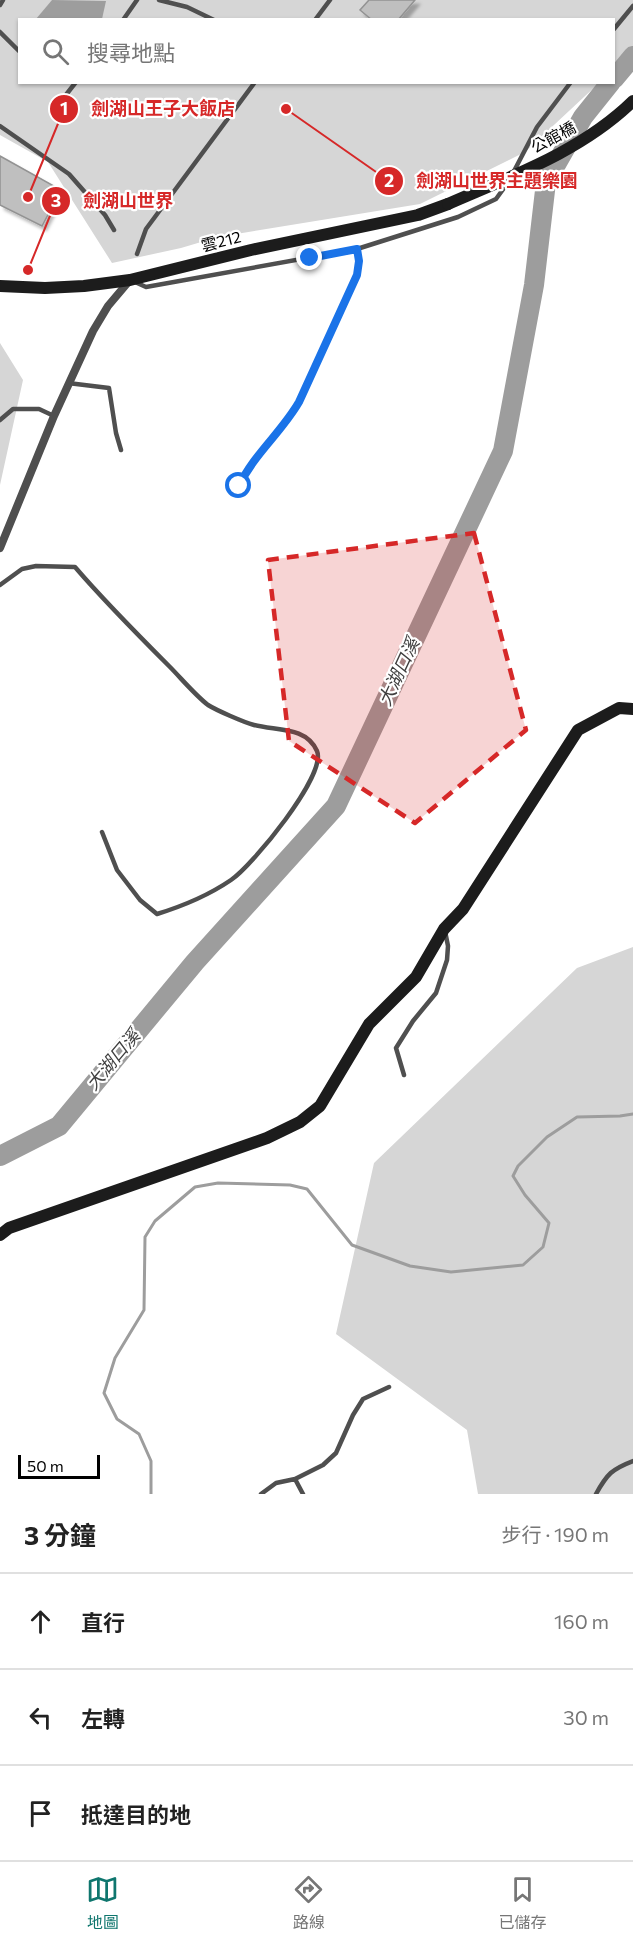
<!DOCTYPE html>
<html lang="zh-TW">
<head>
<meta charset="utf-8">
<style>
  body { margin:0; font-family:Commissioner,"Noto Sans TC",sans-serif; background:#f2f2f2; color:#222 }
  .scale { position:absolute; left:18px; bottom:15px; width:82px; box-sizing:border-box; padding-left:6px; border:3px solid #000; border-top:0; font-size:16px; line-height:21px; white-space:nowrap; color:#000; -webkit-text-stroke:4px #fff; paint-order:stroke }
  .stop { position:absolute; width:18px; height:18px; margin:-14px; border:4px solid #1a73e8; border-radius:50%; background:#fff }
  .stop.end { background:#1a73e8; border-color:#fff; box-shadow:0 2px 6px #0008 }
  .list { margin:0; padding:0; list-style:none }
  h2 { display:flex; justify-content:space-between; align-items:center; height:78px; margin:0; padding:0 24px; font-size:26px }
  h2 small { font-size:20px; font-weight:400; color:#767676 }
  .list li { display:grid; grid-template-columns:39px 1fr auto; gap:18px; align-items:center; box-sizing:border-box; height:96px; padding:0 24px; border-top:2px solid #e0e0e0 }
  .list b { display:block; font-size:22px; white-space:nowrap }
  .list em { font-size:20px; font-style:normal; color:#767676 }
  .icon { flex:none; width:33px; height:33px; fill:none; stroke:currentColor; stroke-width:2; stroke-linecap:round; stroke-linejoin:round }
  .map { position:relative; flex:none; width:633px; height:1494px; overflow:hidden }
  .search { position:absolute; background:#fff; box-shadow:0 2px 4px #0004; left:18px; right:18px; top:18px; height:66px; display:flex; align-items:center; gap:15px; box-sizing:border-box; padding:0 21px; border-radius:0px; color:#767676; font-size:22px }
  .sheet { height:366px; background:#fff }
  nav { display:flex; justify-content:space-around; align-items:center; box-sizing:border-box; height:84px; border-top:2px solid #e0e0e0; background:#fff; font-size:16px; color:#767676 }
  nav a { display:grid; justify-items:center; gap:3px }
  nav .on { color:#0f766e }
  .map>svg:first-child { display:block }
  .green { fill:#d6d6d6 }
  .water { fill:#9d9d9d }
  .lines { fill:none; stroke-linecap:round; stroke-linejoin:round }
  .stream { stroke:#9d9d9d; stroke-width:3 }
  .river { stroke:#9d9d9d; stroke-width:20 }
  .building { fill:#bfbfbf; stroke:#939393; stroke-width:1.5; filter:url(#shadow) }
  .lane { stroke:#4f4f4f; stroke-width:4.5 }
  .street { stroke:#4f4f4f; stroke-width:8 }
  .secondary { stroke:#1c1c1c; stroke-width:12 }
  .secondary-bridge { stroke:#1c1c1c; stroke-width:12 }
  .route { stroke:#1a73e8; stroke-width:8 }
  .marked { fill:#d62828; fill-opacity:0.2; stroke:#d62828; stroke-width:4.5; stroke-dasharray:12 8; stroke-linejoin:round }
  .labels { text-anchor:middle; stroke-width:4.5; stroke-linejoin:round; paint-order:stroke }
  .street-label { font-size:16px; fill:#000; stroke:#fff }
  .water-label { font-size:18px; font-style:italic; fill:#3e3e3e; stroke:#fff }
  .leader { fill:none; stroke:#d62828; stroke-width:2 }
  .callout-dot { fill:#d62828; stroke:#fff; stroke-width:2 }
  .mark-label { font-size:18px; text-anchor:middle; font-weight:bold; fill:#fff }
  .callout-label { font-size:18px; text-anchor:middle; font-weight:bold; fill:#d62828; stroke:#fff; stroke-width:4.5; stroke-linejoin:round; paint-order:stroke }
</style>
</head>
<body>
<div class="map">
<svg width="633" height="1494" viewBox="0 0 633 1494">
  <defs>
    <filter id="shadow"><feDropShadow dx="4.5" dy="4.5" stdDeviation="1.5" flood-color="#0004"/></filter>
  </defs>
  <rect width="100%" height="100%" fill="#fff"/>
  <!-- green -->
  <path class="green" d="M0,0H633V51L614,69V20H20V82L599,83L525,152L420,204L218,237L181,248L112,263L48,162L0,135Z
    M0,343L23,380L0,485Z
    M633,947V1494H478L467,1430L336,1334L374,1163L577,968Z"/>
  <!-- water -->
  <path class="water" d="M52,0L106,1L102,19H36Z"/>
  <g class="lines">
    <!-- stream -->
    <path class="stream" d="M151,1494V1461L139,1434L117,1419L104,1393L115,1358L144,1310L145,1237L155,1221L195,1187L218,1183L290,1185L307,1189L352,1245L410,1266L451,1272L523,1265L543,1247L549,1223L525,1195L513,1176L518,1166L547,1137L577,1117L620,1116L633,1114"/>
    <!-- river -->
    <path class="river" d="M614,79L633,56
      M0,1156L59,1126L195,962L336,806L503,451L534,285L546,182L583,117L611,82"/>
  </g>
  <!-- building -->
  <path class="building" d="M369,0H415L398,20H372L360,10Z
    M0,156L61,190L42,226L0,205Z"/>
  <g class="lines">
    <!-- lane -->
    <path class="lane" d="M159,0L187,7L214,20
      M0,5L3,0
      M123,20L137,0
      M315,20L330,0
      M614,29L633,6
      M0,32L20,52
      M58,105L76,82
      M0,126L69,174L105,215L114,230
      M513,173L537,127L571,82
      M137,254L146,229L255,82
      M135,282L146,287L357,249L458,217L496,199L509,181
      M68,383L109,388L116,433L121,450
      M0,420L13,409H39L54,416
      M239,486C254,454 281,433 299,402L357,275L359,261L357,249
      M0,585L22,569L36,566L75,567C105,602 137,634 169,666C181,678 195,695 208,705C216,710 243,722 254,725C276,731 306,726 317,751C327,775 252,866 231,880C209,895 183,906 157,914L140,900L117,870L102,832
      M404,1075L396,1048L413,1021L436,993L447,960L448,946L445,931
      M295,1479L303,1494
      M261,1494L276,1483L295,1479L323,1465L336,1453L353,1415L363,1399L389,1387
      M596,1494C607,1474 612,1469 633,1461"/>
    <!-- street -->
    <path class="street" d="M0,548L54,416L93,331L108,306L130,280"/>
    <!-- secondary -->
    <path class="secondary" d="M0,286L45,288L84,286L130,280L251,250L418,215L448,204
      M0,1235L9,1228L267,1138L300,1122L320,1106L369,1024L416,977L444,929L463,909L578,730L619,708L633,709"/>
    <!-- secondary-bridge -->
    <path class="secondary-bridge" d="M448,204C512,176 582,151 633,101"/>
  </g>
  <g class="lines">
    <!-- route -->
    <path class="route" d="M239,486C254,454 281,433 299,402L357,275L359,261L357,249L310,258"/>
  </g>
  <!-- marked area -->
  <path class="marked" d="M474,533L526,730L415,823L289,741L268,560Z"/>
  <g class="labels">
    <!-- street labels -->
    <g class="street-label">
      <text transform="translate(553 137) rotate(-28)" y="6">公館橋</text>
      <text transform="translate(221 241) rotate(-14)" y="6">雲212</text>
    </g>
    <!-- water labels -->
    <g class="water-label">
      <text transform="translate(399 672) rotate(-65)" y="6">大湖口溪</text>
      <text transform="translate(113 1060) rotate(-50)" y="6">大湖口溪</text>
    </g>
  </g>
  <!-- callouts -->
  <path class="leader" d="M28 197L64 109M286 109L389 181M28 270L56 201"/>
  <g class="callout-dot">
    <circle cx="28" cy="197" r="6"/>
    <circle cx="286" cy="109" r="6"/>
    <circle cx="28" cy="270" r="6"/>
    <circle cx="64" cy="109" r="15"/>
    <circle cx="389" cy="181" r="15"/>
    <circle cx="56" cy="201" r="15"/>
  </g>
  <g class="mark-label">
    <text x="64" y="115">1</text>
    <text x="389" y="187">2</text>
    <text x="56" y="207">3</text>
  </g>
  <g class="callout-label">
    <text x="163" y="115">劍湖山王子大飯店</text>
    <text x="497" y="187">劍湖山世界主題樂園</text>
    <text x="128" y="207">劍湖山世界</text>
  </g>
</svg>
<div class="scale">50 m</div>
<div class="stop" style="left:239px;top:486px"></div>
<div class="stop end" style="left:310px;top:258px"></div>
<div class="search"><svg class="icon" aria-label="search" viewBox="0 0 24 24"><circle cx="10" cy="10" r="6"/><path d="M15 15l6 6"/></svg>搜尋地點</div>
</div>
<section class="sheet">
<h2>3 分鐘<small>步行 · 190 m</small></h2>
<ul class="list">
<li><svg class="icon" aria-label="ahead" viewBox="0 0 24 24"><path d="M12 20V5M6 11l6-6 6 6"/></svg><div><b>直行</b></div><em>160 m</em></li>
<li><svg class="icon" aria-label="left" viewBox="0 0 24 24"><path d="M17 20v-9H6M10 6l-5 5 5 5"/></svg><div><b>左轉</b></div><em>30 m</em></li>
<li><svg class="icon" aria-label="arrive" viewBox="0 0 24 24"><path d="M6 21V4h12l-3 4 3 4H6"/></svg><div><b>抵達目的地</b></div></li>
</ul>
</section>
<nav>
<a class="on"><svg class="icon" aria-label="map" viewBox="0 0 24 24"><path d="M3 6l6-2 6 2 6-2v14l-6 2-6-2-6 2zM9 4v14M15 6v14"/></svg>地圖</a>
<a><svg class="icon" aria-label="directions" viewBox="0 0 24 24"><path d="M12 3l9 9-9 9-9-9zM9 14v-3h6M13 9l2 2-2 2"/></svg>路線</a>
<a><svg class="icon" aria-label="saved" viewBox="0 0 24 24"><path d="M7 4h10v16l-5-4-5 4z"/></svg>已儲存</a>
</nav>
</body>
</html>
